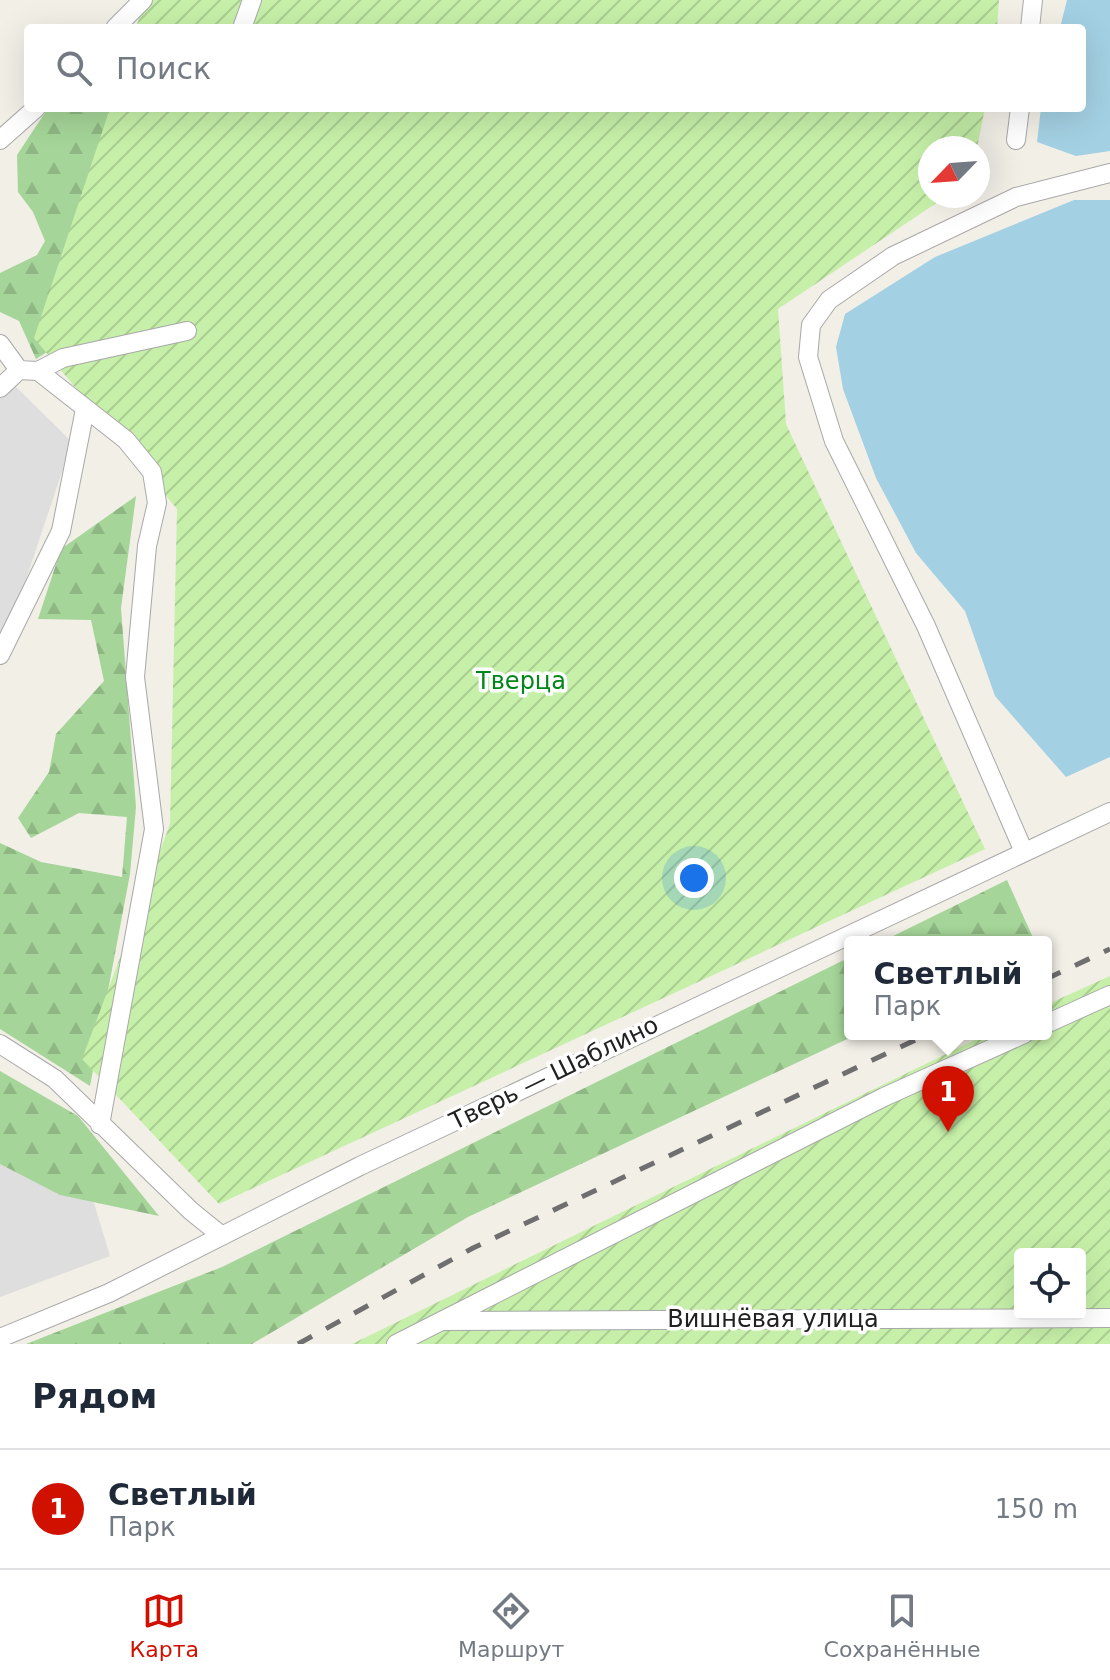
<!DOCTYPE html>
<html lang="ru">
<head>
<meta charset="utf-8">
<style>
  body { margin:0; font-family:"DejaVu Sans",sans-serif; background:#f6f6f7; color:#1f2937 }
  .controls { position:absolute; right:24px; bottom:24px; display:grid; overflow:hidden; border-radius:8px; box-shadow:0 8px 32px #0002 }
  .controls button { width:72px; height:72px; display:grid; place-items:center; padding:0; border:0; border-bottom:2px solid #e0e1e3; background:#fff; color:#1f2937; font:40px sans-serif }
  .compass { position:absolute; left:918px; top:136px; width:72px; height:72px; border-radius:50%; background:#fff; box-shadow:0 8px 32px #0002; rotate:245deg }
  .you { position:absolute; left:694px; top:878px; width:28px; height:28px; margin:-20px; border:6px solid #fff; border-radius:50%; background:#1a73e8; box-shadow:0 0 0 12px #1a73e833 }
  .badge { display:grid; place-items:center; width:52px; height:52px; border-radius:50%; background:#d11100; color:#fff; font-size:26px; font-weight:700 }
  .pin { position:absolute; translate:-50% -66px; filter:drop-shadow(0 2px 4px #0008) }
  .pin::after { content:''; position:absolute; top:42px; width:28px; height:24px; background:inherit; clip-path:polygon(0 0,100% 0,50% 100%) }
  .popup { position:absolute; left:844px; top:936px; width:208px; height:104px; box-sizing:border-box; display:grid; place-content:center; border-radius:8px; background:#fff; filter:drop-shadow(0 2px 6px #0005); font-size:26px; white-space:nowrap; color:#747a83 }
  .popup b { font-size:30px; color:#1f2937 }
  .popup::after { content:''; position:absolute; left:50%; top:100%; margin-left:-16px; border:16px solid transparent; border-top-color:#fff }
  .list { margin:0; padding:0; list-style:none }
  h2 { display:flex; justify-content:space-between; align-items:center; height:104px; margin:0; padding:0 32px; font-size:34px }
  h2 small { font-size:26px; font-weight:400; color:#747a83 }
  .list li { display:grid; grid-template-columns:52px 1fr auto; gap:24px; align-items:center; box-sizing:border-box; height:120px; padding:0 32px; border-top:2px solid #e0e1e3 }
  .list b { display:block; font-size:30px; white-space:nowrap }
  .list p { margin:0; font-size:26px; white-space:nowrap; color:#747a83 }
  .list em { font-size:26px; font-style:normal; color:#747a83 }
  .icon { flex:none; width:44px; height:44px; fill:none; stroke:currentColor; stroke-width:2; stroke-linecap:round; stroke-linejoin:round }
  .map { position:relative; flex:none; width:1110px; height:1344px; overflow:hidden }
  .search { position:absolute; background:#fff; box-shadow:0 8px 32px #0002; left:24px; right:24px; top:24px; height:88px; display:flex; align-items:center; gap:20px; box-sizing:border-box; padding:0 28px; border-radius:8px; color:#747a83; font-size:30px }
  .sheet { height:224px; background:#fff }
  nav { display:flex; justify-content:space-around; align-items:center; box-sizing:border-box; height:112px; border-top:2px solid #e0e1e3; background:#fff; font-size:22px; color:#747a83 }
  nav a { display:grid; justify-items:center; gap:4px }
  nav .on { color:#d11100 }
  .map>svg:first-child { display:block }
  .residential { fill:#dfdede }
  .forest { fill:url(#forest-firs) }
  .garden { fill:url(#garden-furrows); fill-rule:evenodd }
  .water { fill:#a3d0e3 }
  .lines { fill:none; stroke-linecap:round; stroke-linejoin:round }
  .minor-casing { stroke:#a8a8a8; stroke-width:20 }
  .minor { stroke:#fff; stroke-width:18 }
  .rail { stroke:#6f6f6f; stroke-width:5; stroke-dasharray:16 16; stroke-linecap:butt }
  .labels { text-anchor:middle; stroke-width:7; stroke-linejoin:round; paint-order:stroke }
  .park-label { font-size:24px; fill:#028618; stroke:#fff }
  .street-label { font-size:24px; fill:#212121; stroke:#fff }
</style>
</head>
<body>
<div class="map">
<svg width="1110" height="1344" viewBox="0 0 1110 1344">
  <defs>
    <pattern id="forest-firs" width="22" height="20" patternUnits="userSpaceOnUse" patternTransform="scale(2)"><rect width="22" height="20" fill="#a5d598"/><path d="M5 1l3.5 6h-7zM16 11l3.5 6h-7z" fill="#8eb783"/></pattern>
    <pattern id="garden-furrows" width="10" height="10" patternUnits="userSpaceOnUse" patternTransform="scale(2)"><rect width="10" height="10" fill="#c6f0a9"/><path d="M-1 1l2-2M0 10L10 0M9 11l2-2" fill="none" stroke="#aace91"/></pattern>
  </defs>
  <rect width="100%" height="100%" fill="#f2efe7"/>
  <!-- residential -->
  <path class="residential" d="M8,379L72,442L10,627L0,643V388Z
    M0,1158L93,1200L110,1256L0,1297Z"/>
  <!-- forest -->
  <path class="forest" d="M48,108H122L113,310L36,359L19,321L0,312V273L37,255L45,241L33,212L18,192L17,155Z
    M136,496L121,608L136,807L130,874L90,1086L0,1029V843L41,862L122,877L127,817L79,813L31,838L18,818L49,772L56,734L104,681L91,620L38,619L61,549Z
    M1007,880L1035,942H881Z
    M850,957V1034H858L468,1217L252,1344H26L222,1267Z
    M0,1071L78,1116L159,1216L60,1195L0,1164Z"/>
  <!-- garden -->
  <path class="garden" d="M144,0H999L997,28H136Z
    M110,108H985L977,148H930V196H947L778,309L786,424L985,849L219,1204L82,1059L170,824L177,509L34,338Z
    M1110,976V1344H352L987,1034H1046V1005ZM1020,1254H1080V1314H1020Z"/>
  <!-- water -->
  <path class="water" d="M1067,0H1110V151L1076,156L1037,142L1041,108H1082V28H1060Z
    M1074,200H1110V757L1066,777L995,696L965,611L916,553L876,478L843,389L836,347L845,314L935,257Z"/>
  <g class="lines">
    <!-- minor casing -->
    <g class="minor-casing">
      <path id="minor" d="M115,28L143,0
        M242,28L252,0
        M1030,28L1033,0
        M0,140L36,108
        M1016,140L1020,108
        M0,344L19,370L38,371
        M0,388L19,370
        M0,655L61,531L85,409
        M1024,852L926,626L834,441L808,357L811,325L829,300L893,256L1016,197L1110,173
        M1046,1024L1110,995
        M0,1044L55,1079L191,1211L222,1236
        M100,1125L154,829L135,677L147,546L157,503L152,472L126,440L38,371L63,358L187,331
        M441,1321L1110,1318
        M0,1338L109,1293L360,1166L1110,812
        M396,1344L884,1097L1024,1034"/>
    </g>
    <!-- minor -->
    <use href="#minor" class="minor"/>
    <!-- rail -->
    <path class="rail" d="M1046,979L1110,949
      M298,1344L473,1248L928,1034"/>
  </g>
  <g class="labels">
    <!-- park labels -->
    <g class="park-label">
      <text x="521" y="689">Тверца</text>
    </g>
    <!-- street labels -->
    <g class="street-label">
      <text transform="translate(554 1073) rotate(-26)" y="8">Тверь — Шаблино</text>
      <text x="773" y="1327">Вишнёвая улица</text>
    </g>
  </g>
</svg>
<div class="controls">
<button><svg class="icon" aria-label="locate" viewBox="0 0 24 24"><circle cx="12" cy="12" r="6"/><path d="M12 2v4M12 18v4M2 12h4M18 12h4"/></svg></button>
</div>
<svg class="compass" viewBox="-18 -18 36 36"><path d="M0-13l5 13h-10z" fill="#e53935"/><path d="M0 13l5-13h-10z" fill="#747a83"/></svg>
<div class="you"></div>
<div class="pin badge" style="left:948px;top:1132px">1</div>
<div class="popup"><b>Светлый</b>Парк</div>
<div class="search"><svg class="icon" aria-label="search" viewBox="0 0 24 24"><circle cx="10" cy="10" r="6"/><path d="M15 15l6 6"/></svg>Поиск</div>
</div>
<section class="sheet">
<h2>Рядом<small></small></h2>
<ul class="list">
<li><span class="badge">1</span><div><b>Светлый</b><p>Парк</p></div><em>150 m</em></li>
</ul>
</section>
<nav>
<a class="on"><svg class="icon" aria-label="map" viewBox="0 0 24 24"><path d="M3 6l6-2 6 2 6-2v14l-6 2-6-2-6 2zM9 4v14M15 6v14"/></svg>Карта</a>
<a><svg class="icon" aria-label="directions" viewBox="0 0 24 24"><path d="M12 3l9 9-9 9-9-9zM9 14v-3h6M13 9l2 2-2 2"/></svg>Маршрут</a>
<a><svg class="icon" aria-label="saved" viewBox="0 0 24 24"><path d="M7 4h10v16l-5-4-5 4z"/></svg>Сохранённые</a>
</nav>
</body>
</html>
